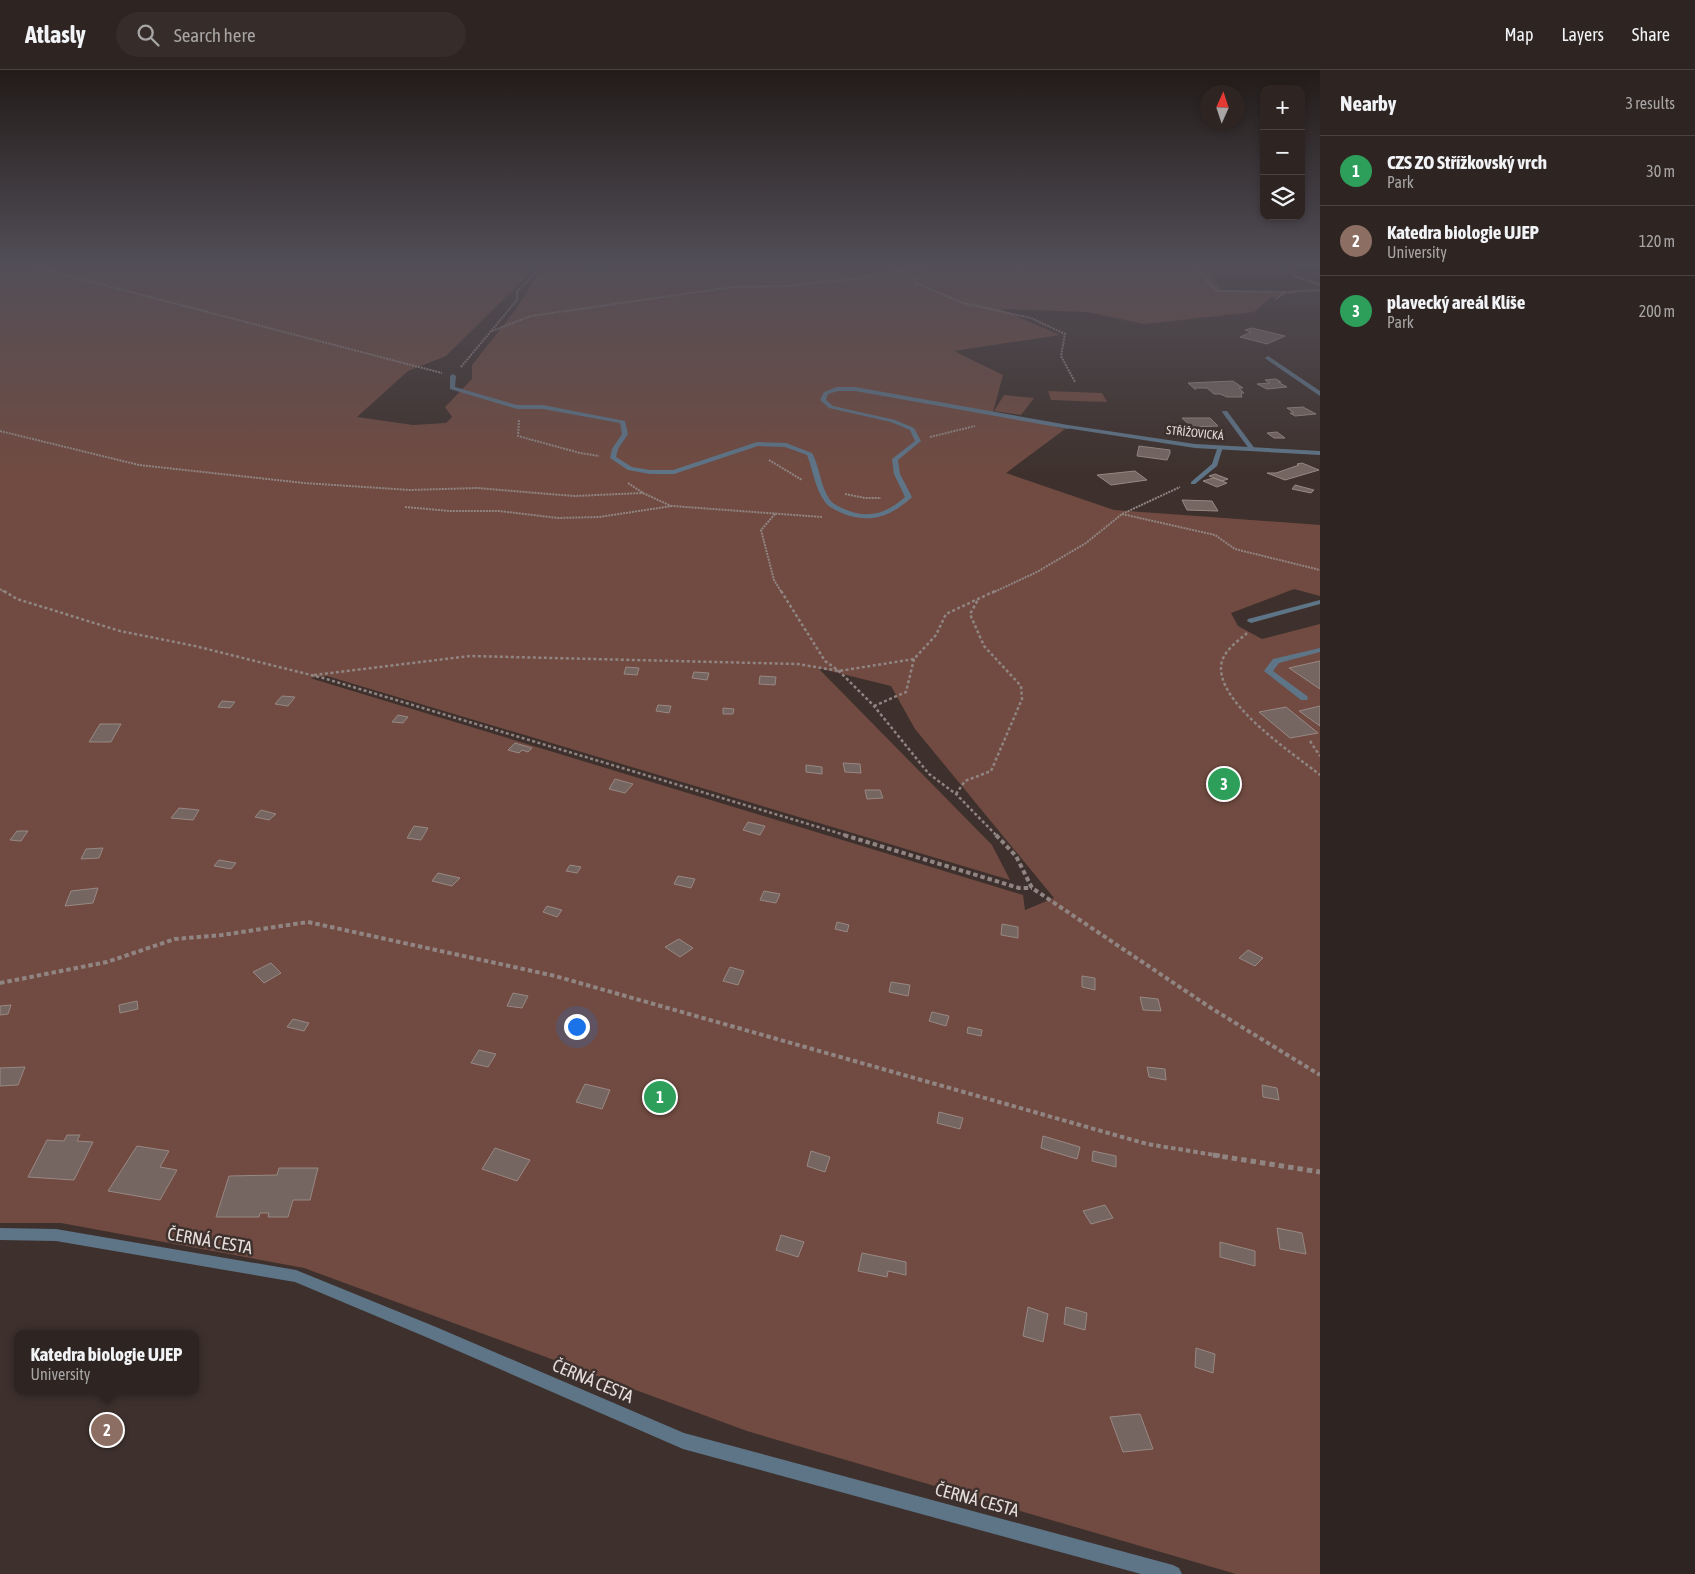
<!DOCTYPE html>
<html lang="en">
<head>
<meta charset="utf-8">
<style>
  body { margin:0; font-family:"Asap Condensed",sans-serif; background:#362d2a; color:#f1f3f6 }
  .controls { position:absolute; right:15px; top:15px; display:grid; overflow:hidden; border-radius:10px; box-shadow:0 2px 8px #0003 }
  .controls button { width:45px; height:45px; display:grid; place-items:center; padding:0; border:0; border-bottom:1px solid #494240; background:#2e2522; color:#f1f3f6; font:25px sans-serif }
  .compass { position:absolute; left:1200px; top:15px; width:45px; height:45px; border-radius:50%; background:#2e2522; box-shadow:0 2px 8px #0003; rotate:3deg }
  .you { position:absolute; left:576px; top:956px; width:18px; height:18px; margin:-12px; border:4px solid #fff; border-radius:50%; background:#1a73e8; box-shadow:0 0 0 8px #1a73e833 }
  .badge { display:grid; place-items:center; width:32px; height:32px; border-radius:50%; background:#77bff7; color:#fff; font-size:16px; font-weight:700 }
  .pin { position:absolute; translate:-50% -50%; border:2px solid #fff; box-shadow:0 1px 5px #0006 }
  .popup { position:absolute; left:14px; top:1260px; width:185px; height:65px; box-sizing:border-box; display:grid; place-content:center; border-radius:10px; background:#2e2522; filter:drop-shadow(0 1px 4px #0005); font-size:16px; white-space:nowrap; color:#a7a5a5 }
  .popup b { font-size:19px; color:#f1f3f6 }
  .popup::after { content:''; position:absolute; left:50%; top:100%; margin-left:-10px; border:10px solid transparent; border-top-color:#2e2522 }
  .list { margin:0; padding:0; list-style:none }
  h2 { display:flex; justify-content:space-between; align-items:center; height:65px; margin:0; padding:0 20px; font-size:21px }
  h2 small { font-size:16px; font-weight:400; color:#a7a5a5 }
  .list li { display:grid; grid-template-columns:32px 1fr auto; gap:15px; align-items:center; box-sizing:border-box; height:70px; padding:0 20px; border-top:1px solid #494240 }
  .list b { display:block; font-size:19px; white-space:nowrap }
  .list p { margin:0; font-size:16px; white-space:nowrap; color:#a7a5a5 }
  .list em { font-size:16px; font-style:normal; color:#a7a5a5 }
  .icon { flex:none; width:28px; height:28px; fill:none; stroke:currentColor; stroke-width:2; stroke-linecap:round; stroke-linejoin:round }
  .map { position:relative; flex:none; width:1320px; height:1504px; overflow:hidden }
  header { display:flex; align-items:center; gap:30px; box-sizing:border-box; height:70px; padding:0 25px; background:#2e2522; border-bottom:1px solid #494240 }
  header strong { font-size:24px }
  nav { display:flex; gap:28px; margin-inline-start:auto; font-size:18px }
  .search { width:350px; height:45px; background:#362d2a; display:flex; align-items:center; gap:12px; box-sizing:border-box; padding:0 18px; border-radius:28px; color:#a7a5a5; font-size:19px }
  main { display:flex }
  aside { flex:1; background:#2e2522 }
  .map>svg:first-child { display:block }
  .green { fill:#714b41; fill-rule:evenodd }
  .building { fill:#756661; stroke:#988884 }
  .lines { fill:none; stroke-linecap:round; stroke-linejoin:round }
  .path-far3 { stroke:#908582; stroke-width:2; stroke-dasharray:2 1; stroke-linecap:butt }
  .path-far2 { stroke:#908582; stroke-width:2.5; stroke-dasharray:3 2.5; stroke-linecap:butt }
  .path-far1 { stroke:#908582; stroke-width:4; stroke-dasharray:4.5 3; stroke-linecap:butt }
  .path { stroke:#908582; stroke-width:5; stroke-dasharray:5.5 4; stroke-linecap:butt }
  .lane { fill:#5e7588; fill-rule:evenodd }
  .street { fill:#5e7588; fill-rule:evenodd }
  .labels { text-anchor:middle; stroke-width:5; stroke-linejoin:round; paint-order:stroke }
  .far-street-label { font-size:12px; fill:#e5ddda; stroke:#3e312d }
  .near-street-label { font-size:18px; fill:#e5ddda; stroke:#3e312d }
</style>
</head>
<body>
<header>
<strong>Atlasly</strong>
<div class="search"><svg class="icon" aria-label="search" viewBox="0 0 24 24"><circle cx="10" cy="10" r="6"/><path d="M15 15l6 6"/></svg>Search here</div>
<nav><a>Map</a><a>Layers</a><a>Share</a></nav>
</header>
<main>
<div class="map">
<svg width="1320" height="1504" viewBox="0 0 1320 1504">
  <rect width="100%" height="100%" fill="#3e312d"/>
  <!-- green -->
  <path class="green" d="M0,194H529L526,207L446,286L408,301L357,347L413,355L446,353L452,347L445,337L472,309V295L516,239L544,194H583L579,202L621,200L638,194H1320V197L1211,204L1221,220L1299,222L1270,228L1254,242L1144,254L1087,242L1000,239L1060,265L954,281L1003,305L993,342L1065,359L1006,403L1114,440L1320,455V526L1294,519L1231,543L1238,556L1262,569L1320,554V1504H1236L747,1361L304,1198L61,1153H0ZM818,598L891,616L915,659L1054,828L1025,840L1023,825L310,608L327,606L1010,810L992,775Z
    M1048,321L1102,323L1107,332L1051,330Z
    M1004,325L1034,328L1021,345L994,341Z"/>
  <!-- building -->
  <path class="building" d="M1252,258L1285,266L1267,274L1240,267L1251,262L1245,260Z
    M1276,309L1281,312H1278L1287,317L1267,319L1257,314L1270,313L1265,310Z
    M1233,311L1243,318H1239L1244,323H1241L1242,327H1227L1220,324H1214L1207,318H1194L1196,320L1188,313Z
    M1303,337L1316,344L1295,346L1290,343H1294L1287,338Z
    M1182,348H1210L1218,356L1192,357Z
    M1277,362L1285,368H1274L1267,363Z
    M1139,376L1170,380V383L1167,390L1137,386Z
    M1302,393L1319,400L1285,410L1267,403H1276L1299,395L1297,394Z
    M1135,401L1147,410L1111,415L1097,405Z
    M1215,404L1228,409L1222,411L1209,406Z
    M1213,408L1222,411L1227,413L1217,417L1203,411Z
    M1295,415L1314,420L1311,423L1292,419Z
    M1182,430L1212,431L1218,441L1187,440Z
    M1320,591V619L1289,598Z
    M626,597L639,598L637,605L624,604Z
    M694,602L709,603L707,610L692,608Z
    M760,606L776,607L775,615L759,614Z
    M282,626L295,627L288,636L275,634Z
    M222,631L235,632L230,638L218,637Z
    M658,635L671,636L669,643L656,641Z
    M1320,636V656L1299,641Z
    M1286,637L1318,663L1290,668L1259,642Z
    M723,638L734,639L733,644H723Z
    M398,645L408,647L403,653L392,652Z
    M100,654H121L111,672H89Z
    M515,673L532,678L528,682L522,680L519,683L508,680Z
    M843,693L860,694L861,703L845,702Z
    M806,695L822,697V704L806,702Z
    M615,709L633,714L625,723L609,719Z
    M865,720H880L883,728L867,729Z
    M179,738L199,740L193,750L171,748Z
    M261,740L276,744L269,750L255,747Z
    M748,752L765,756L760,765L743,760Z
    M414,756L428,758L421,770L407,768Z
    M17,761H28L21,771L10,770Z
    M103,778L99,788L81,789L86,779Z
    M219,790L236,793L231,799L214,796Z
    M570,795L581,797L577,803L566,801Z
    M438,803L460,808L452,816L432,811Z
    M678,806L695,809L691,818L674,814Z
    M98,818L93,833L65,836L71,821Z
    M764,821L780,824L776,833L760,830Z
    M547,836L562,840L557,847L543,842Z
    M837,852L849,855L847,862L835,859Z
    M1002,854L1018,857V868L1001,865Z
    M679,869L693,878L680,887L665,877Z
    M1248,880L1263,888L1255,896L1239,888Z
    M271,893L281,903L264,913L253,902Z
    M730,897L744,901L738,915L723,911Z
    M1082,906L1095,908V920L1082,917Z
    M891,912L910,915L908,926L889,922Z
    M513,923L528,926L522,938L507,936Z
    M1140,927L1158,929L1161,941L1143,940Z
    M137,931L138,939L120,943L119,935Z
    M11,935L8,944L0,945V936Z
    M932,942L949,946L946,956L929,951Z
    M293,949L309,953L304,961L287,957Z
    M968,957L982,960L981,966L967,963Z
    M479,980L496,984L488,997L471,993Z
    M25,997L18,1015L0,1016V998Z
    M1147,997L1165,999L1166,1010L1149,1007Z
    M585,1014L610,1020L602,1039L576,1032Z
    M1262,1015L1277,1018L1279,1030L1263,1027Z
    M939,1042L963,1048L960,1059L937,1053Z
    M67,1065H80L77,1071L93,1072L74,1110L28,1107L47,1070L64,1071Z
    M1043,1066L1080,1077L1077,1089L1041,1078Z
    M137,1076L169,1081L160,1097L177,1100L160,1130L108,1121Z
    M495,1078L530,1090L517,1111L482,1099Z
    M811,1081L830,1087L825,1102L807,1096Z
    M1093,1081L1116,1086V1097L1092,1091Z
    M279,1098H318L310,1130H293L288,1147H268L269,1143H260L259,1147H216L229,1106L277,1105Z
    M1105,1135L1113,1148L1091,1154L1083,1141Z
    M1277,1158L1302,1163L1306,1184L1280,1179Z
    M781,1165L804,1172L798,1187L776,1180Z
    M1220,1172L1255,1181V1196L1220,1187Z
    M862,1183L906,1192V1205L888,1201L887,1207L858,1201Z
    M1028,1237L1048,1244L1043,1272L1023,1266Z
    M1066,1237L1087,1243L1085,1260L1064,1254Z
    M1196,1278L1215,1284L1213,1303L1195,1297Z
    M1140,1344L1153,1379L1123,1382L1110,1347Z"/>
  <g class="lines">
    <!-- path-far3 -->
    <path class="path-far3" d="M23,194L442,303
      M903,194L917,214L963,233L1031,248L1065,264L1061,286L1075,312
      M910,194L924,196
      M1192,194L1216,221L1285,222L1320,220
      M1284,194L1295,206L1320,215
      M1276,229L1285,222
      M492,261L531,246L733,217L789,216L861,208L927,196L975,194
      M461,297L517,230V221L536,203L539,194
      M519,350L518,366L580,383L599,386
      M0,361L139,395L304,413L410,420L477,418L574,426L643,423
      M930,367L975,356
      M769,390L802,410
      M628,413L643,423L671,436
      M845,424L865,428H881
      M405,437L450,441H499L558,448L599,447L672,436L822,447
      M775,444L761,460L774,510L782,523
      M1122,444L1215,465L1235,479L1320,500
      M0,519L6,523
      M992,523L1037,502L1086,473L1122,444L1180,417"/>
    <!-- path-far2 -->
    <path class="path-far2" d="M4,521L17,529L120,561L195,576L323,608L848,766
      M781,521L825,591L839,601L874,636L929,704L956,724L997,766
      M1247,563C1238,571 1226,579 1222,591C1211,630 1293,683 1320,705
      M314,605L470,586L798,594L839,601L914,589L936,565L946,544L995,521
      M874,636L906,622L914,589
      M1310,671L1320,686
      M956,724L965,711L991,701L1022,629L1021,616L984,576L970,544L979,528"/>
    <!-- path-far1 -->
    <path class="path-far1" d="M844,765L1019,818H1032
      M996,765L1016,786L1032,818L1211,938L1320,1005
      M0,913L107,892L175,869L222,865L308,852L555,906L1147,1074L1221,1086"/>
    <!-- path -->
    <path class="path" d="M1213,1085L1320,1102"/>
    <!-- lane -->
    <path class="lane" d="M453,304L456,306L455,317L517,335H543L625,351L628,364L618,379L616,387L632,397L650,400H673L757,372L786,373L812,383C820,397 820,416 830,430C833,434 838,436 842,438C867,450 886,444 905,427L894,404L892,389L915,371L910,360L891,352L829,338L820,330L824,322L837,317H855L1068,355L1071,357L1068,359L855,321H838L828,324L826,330L833,336L895,350L914,358L921,371L898,390L900,404L912,427L911,428C891,446 871,454 844,444C838,441 829,438 825,432C815,419 813,400 807,385L785,377L758,376L674,404H650L628,400L610,388L612,379L622,364L620,353L543,339H517L450,319V306Z
      M1223,341H1227L1255,379L1254,380H1250L1222,342Z
      M1218,376L1223,377L1217,396L1195,414H1191V412L1212,394Z
      M1320,530V534L1251,553L1247,551L1248,549Z
      M1320,578V582L1279,593L1273,601L1307,626L1308,628L1307,630H1301L1264,601L1273,589Z
      M0,1158L56,1159L296,1200L436,1257L684,1363L1173,1495L1179,1498L1182,1504H1141L683,1379L426,1267L295,1212L56,1171L0,1170Z"/>
    <!-- street -->
    <path class="street" d="M1268,286L1320,321V326L1266,289L1265,288Z
      M1068,355L1195,374L1320,381V385L1195,378L1066,358L1065,357Z"/>
  </g>
  <!-- sky -->
  <linearGradient id="sky" x2="0" y2="1"><stop stop-color="#221b19"/><stop offset="0.48" stop-color="#524e57"/><stop offset="1" stop-color="#524e57" stop-opacity="0"/></linearGradient>
  <rect width="1320" height="405" fill="url(#sky)"/>
  <g class="labels">
    <!-- far-street labels -->
    <g class="far-street-label">
      <text transform="translate(1195 363) rotate(6)" y="4">STŘÍŽOVICKÁ</text>
    </g>
    <!-- near-street labels -->
    <g class="near-street-label">
      <text transform="translate(210 1171) rotate(10)" y="6">ČERNÁ CESTA</text>
      <text transform="translate(593 1311) rotate(23)" y="6">ČERNÁ CESTA</text>
      <text transform="translate(977 1430) rotate(15)" y="6">ČERNÁ CESTA</text>
    </g>
  </g>
</svg>
<div class="controls">
<button>+</button>
<button>−</button>
<button><svg class="icon" aria-label="layers" viewBox="0 0 24 24"><path d="M12 4l9 5-9 5-9-5zM3 14l9 5 9-5"/></svg></button>
</div>
<svg class="compass" viewBox="-18 -18 36 36"><path d="M0-13l5 13h-10z" fill="#e53935"/><path d="M0 13l5-13h-10z" fill="#a7a5a5"/></svg>
<div class="you"></div>
<div class="pin badge" style="left:660px;top:1027px;background:#2e9e5b">1</div>
<div class="pin badge" style="left:107px;top:1360px;background:#8d6e63">2</div>
<div class="popup"><b>Katedra biologie UJEP</b>University</div>
<div class="pin badge" style="left:1224px;top:714px;background:#2e9e5b">3</div>
</div>
<aside>
<h2>Nearby<small>3 results</small></h2>
<ul class="list">
<li><span class="badge" style="background:#2e9e5b">1</span><div><b>CZS ZO Střížkovský vrch</b><p>Park</p></div><em>30 m</em></li>
<li><span class="badge" style="background:#8d6e63">2</span><div><b>Katedra biologie UJEP</b><p>University</p></div><em>120 m</em></li>
<li><span class="badge" style="background:#2e9e5b">3</span><div><b>plavecký areál Klíše</b><p>Park</p></div><em>200 m</em></li>
</ul>
</aside>
</main>
</body>
</html>
